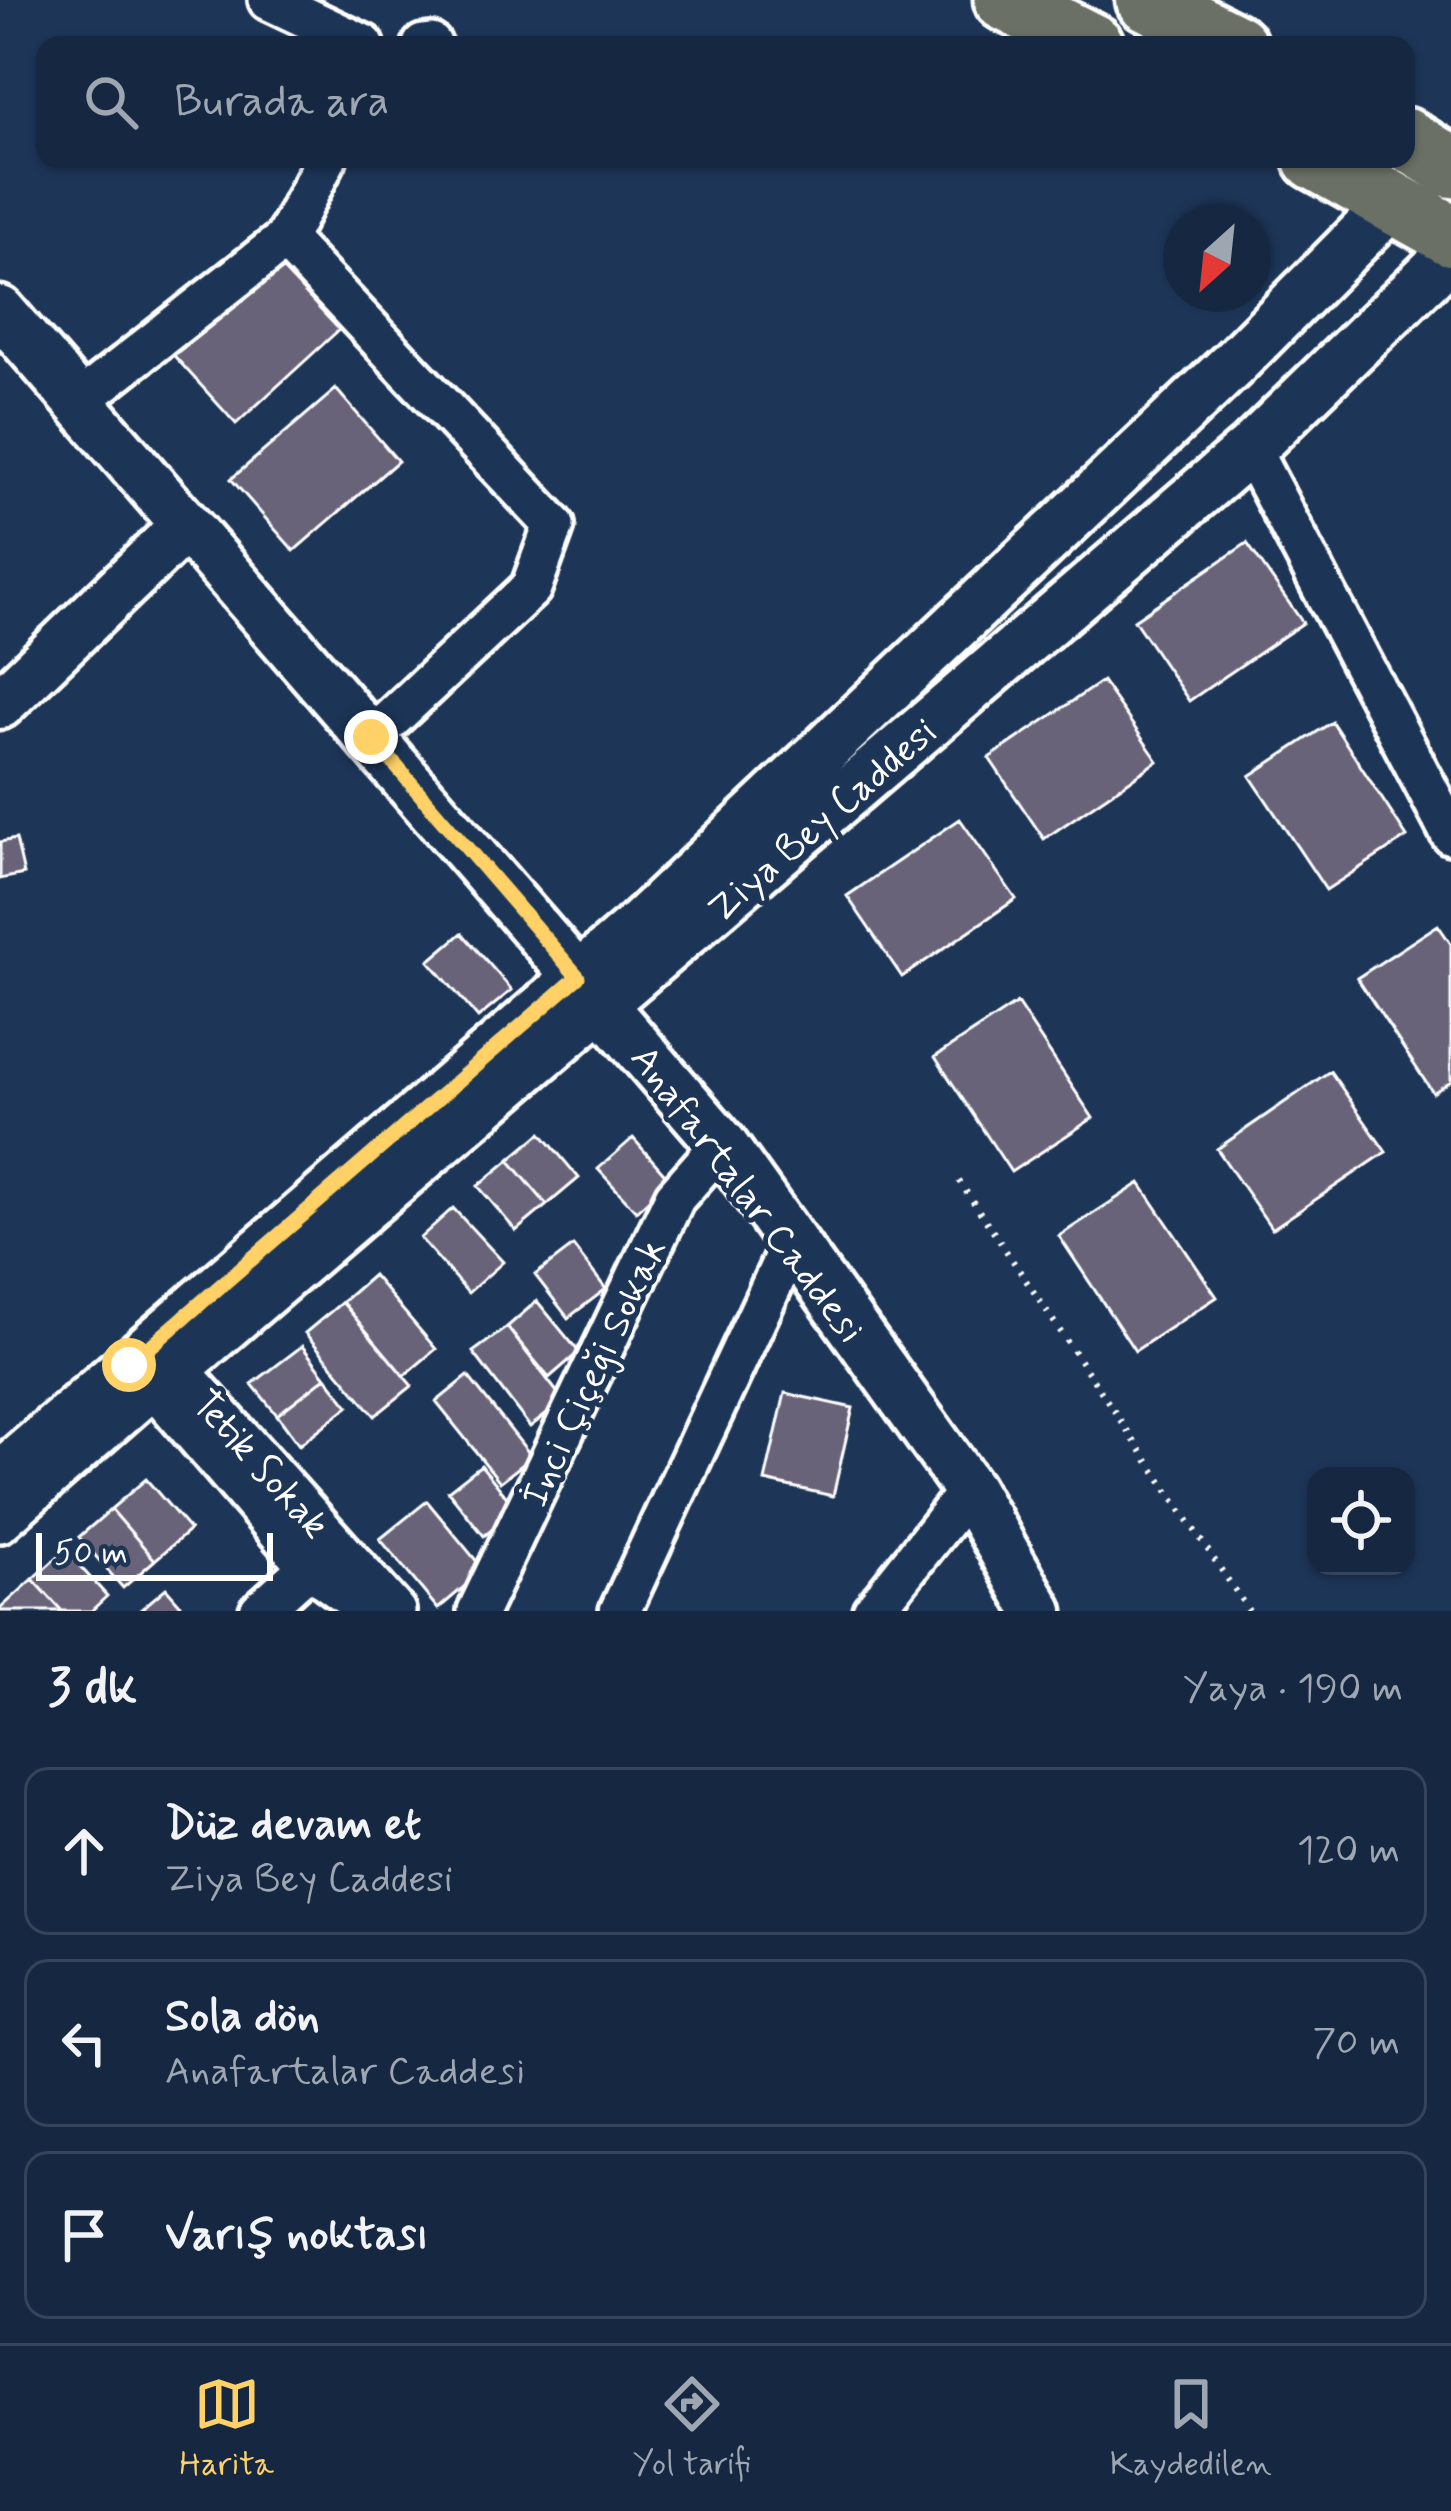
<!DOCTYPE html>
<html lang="tr">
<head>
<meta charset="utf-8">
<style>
  body { margin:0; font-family:Mynerve,sans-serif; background:#1f3048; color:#f1f3f6 }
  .controls { position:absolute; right:36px; bottom:36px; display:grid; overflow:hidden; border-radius:24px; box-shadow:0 3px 9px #0004 }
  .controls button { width:108px; height:108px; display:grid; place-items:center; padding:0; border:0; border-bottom:3px solid #35445a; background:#162841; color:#f1f3f6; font:60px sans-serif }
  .compass { position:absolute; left:1163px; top:204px; width:108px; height:108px; border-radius:50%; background:#162841; box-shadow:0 3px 9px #0004; rotate:207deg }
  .scale { position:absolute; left:36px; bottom:30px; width:237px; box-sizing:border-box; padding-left:12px; border:6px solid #fff; border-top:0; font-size:33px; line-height:42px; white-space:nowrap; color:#fff; -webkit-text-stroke:9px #1d3557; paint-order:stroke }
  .stop { position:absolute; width:36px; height:36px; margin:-27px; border:9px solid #ffd166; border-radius:50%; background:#fff }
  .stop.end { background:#ffd166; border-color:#fff; box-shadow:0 3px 12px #0008 }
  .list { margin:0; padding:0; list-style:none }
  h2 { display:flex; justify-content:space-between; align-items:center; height:156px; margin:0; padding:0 48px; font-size:51px }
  h2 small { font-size:39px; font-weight:400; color:#9ea6b1 }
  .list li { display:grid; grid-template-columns:78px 1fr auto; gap:36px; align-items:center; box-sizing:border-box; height:168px; margin:0 24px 24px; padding:0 24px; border:3px solid #35445a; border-radius:24px }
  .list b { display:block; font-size:45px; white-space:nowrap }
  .list p { margin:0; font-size:39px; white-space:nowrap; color:#9ea6b1 }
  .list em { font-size:39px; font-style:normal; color:#9ea6b1 }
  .icon { flex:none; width:66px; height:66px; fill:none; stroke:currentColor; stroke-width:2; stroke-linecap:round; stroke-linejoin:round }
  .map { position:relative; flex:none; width:1451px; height:1611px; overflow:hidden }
  .search { position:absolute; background:#162841; box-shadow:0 3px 9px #0004; left:36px; right:36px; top:36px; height:132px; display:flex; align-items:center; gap:30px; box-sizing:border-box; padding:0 42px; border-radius:24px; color:#9ea6b1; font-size:45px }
  .sheet { height:732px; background:#162841 }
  nav { display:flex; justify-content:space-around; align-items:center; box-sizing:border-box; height:168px; border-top:3px solid #35445a; background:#162841; font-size:33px; color:#9ea6b1 }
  nav a { display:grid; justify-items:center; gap:6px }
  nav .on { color:#ffd166 }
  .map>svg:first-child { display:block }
  .building { fill:#696479; stroke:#fff; stroke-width:3 }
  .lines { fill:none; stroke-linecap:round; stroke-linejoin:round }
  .minor-casing { stroke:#fff; stroke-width:48 }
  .tertiary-casing { stroke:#fff; stroke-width:57 }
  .primary-casing { stroke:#fff; stroke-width:69 }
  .path { stroke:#fff; stroke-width:6; stroke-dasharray:3 9; stroke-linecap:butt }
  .minor { stroke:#1d3557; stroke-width:39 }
  .tertiary { stroke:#1d3557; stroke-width:48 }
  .primary { stroke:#6b7065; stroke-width:60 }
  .route { stroke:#ffd166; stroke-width:15 }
  .labels { text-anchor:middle; stroke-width:10; stroke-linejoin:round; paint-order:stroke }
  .street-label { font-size:39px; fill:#fff; stroke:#1d3557 }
</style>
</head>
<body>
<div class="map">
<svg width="1451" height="1611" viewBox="0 0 1451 1611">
  <rect width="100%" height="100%" fill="#1d3557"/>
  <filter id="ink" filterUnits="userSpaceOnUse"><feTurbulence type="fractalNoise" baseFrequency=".00833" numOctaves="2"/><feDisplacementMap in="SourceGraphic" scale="24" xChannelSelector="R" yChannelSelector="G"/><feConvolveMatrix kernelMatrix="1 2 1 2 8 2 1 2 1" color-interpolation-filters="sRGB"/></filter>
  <g filter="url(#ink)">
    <!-- building -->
    <path class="building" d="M273,252L342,327L236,424L168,349Z
      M336,389L398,461L294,551L231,479Z
      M1247,543L1303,623L1189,701L1134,620Z
      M1102,681L1158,761L1044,839L989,758Z
      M1332,722L1407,837L1326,890L1250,776Z
      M960,819L1016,899L902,977L847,896Z
      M16,839L24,874L0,879V842Z
      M1438,925L1451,944V1081L1433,1093L1357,978Z
      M462,933L512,990L478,1018L429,961Z
      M1017,1003L1093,1118L1011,1172L935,1057Z
      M1330,1071L1386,1152L1272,1229L1217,1149Z
      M541,1133L579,1178L547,1205L509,1160Z
      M633,1138L670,1180L636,1211L598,1169Z
      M509,1160L547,1205L516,1231L478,1186Z
      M1140,1183L1217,1297L1135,1351L1059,1236Z
      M453,1208L503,1262L468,1293L420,1238Z
      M573,1246L606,1289L568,1318L535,1275Z
      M373,1275L436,1349L404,1376L342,1302Z
      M537,1301L579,1352L549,1378L507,1327Z
      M342,1302L412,1386L375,1416L305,1333Z
      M507,1327L564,1401L530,1427L473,1352Z
      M302,1346L326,1377L277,1415L252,1384Z
      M468,1376L532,1457L500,1482L436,1402Z
      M326,1377L349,1406L299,1445L277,1415Z
      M785,1393L853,1408L833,1496L765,1481Z
      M481,1465L517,1510L484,1536L448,1491Z
      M146,1479L190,1530L155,1560L111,1509Z
      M427,1501L484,1570L438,1609L380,1539Z
      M111,1509L155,1560L123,1588L79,1537Z
      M65,1550L107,1596L91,1611H62L33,1579Z
      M33,1579L62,1611H0V1609Z
      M166,1588L186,1611H139Z"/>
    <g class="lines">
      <!-- minor casing -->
      <g class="minor-casing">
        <path id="minor" d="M269,0L364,45
          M423,45L431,44
          M285,239L554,525L531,588L371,738
          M78,402L285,239L326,159
          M1250,449L1451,834
          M159,1347L395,1611
          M133,1369L154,1387L309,1567L369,1611
          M0,1522L154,1387
          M260,1611L309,1567
          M478,1611L675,1197L722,1144
          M620,1611L792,1242
          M873,1611L969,1490"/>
      </g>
      <!-- tertiary casing -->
      <g class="tertiary-casing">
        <path id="tertiary" d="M0,311L722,1144L969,1490L1038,1611
          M0,704L185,526
          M154,1387L1250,449L1451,254
          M0,1476L639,925L1232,365L1394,202"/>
      </g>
      <!-- primary casing -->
      <g class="primary-casing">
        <path id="primary" d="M1005,0L1093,45
          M1147,0L1236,45
          M1406,139L1451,167
          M1315,159L1451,235"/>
      </g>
      <!-- path -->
      <path class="path" d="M959,1181L1249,1611"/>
      <!-- minor -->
      <use href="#minor" class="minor"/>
      <!-- tertiary -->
      <use href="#tertiary" class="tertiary"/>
      <!-- primary -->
      <use href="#primary" class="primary"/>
    </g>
  </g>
  <g class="lines" filter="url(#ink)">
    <!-- route -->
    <path class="route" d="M129,1365L578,977L371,737"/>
  </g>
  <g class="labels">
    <!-- street labels -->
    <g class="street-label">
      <text transform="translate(821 819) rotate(-41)" y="14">Ziya Bey Caddesi</text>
      <text transform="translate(749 1193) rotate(53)" y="14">Anafartalar Caddesi</text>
      <text transform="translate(592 1372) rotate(-65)" y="14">İnci Çiçeği Sokak</text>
      <text transform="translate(262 1463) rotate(48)" y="14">Tetik Sokak</text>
    </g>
  </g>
</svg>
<div class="controls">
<button><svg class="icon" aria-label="locate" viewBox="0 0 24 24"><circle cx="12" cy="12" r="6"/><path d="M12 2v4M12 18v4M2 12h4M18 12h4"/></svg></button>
</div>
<svg class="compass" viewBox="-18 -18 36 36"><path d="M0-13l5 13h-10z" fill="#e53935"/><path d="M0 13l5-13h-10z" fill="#9ea6b1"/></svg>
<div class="scale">50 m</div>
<div class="stop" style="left:129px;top:1365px"></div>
<div class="stop end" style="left:371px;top:737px"></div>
<div class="search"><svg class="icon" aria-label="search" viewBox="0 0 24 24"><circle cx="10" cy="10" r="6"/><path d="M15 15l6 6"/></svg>Burada ara</div>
</div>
<section class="sheet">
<h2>3 dk<small>Yaya · 190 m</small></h2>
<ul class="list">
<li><svg class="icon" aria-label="ahead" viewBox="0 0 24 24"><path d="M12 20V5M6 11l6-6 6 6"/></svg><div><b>Düz devam et</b><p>Ziya Bey Caddesi</p></div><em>120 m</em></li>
<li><svg class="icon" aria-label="left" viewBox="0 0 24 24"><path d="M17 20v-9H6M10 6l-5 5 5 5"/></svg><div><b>Sola dön</b><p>Anafartalar Caddesi</p></div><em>70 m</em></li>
<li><svg class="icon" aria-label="arrive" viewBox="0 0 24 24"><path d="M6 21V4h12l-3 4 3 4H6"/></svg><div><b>Varış noktası</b></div></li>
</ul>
</section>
<nav>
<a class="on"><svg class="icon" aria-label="map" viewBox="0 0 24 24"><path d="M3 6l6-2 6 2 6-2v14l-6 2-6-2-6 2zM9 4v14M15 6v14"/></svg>Harita</a>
<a><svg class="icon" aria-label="directions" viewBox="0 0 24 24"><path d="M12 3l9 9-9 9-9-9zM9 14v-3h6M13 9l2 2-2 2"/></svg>Yol tarifi</a>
<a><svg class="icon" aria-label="saved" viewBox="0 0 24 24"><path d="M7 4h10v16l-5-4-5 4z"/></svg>Kaydedilen</a>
</nav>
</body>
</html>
